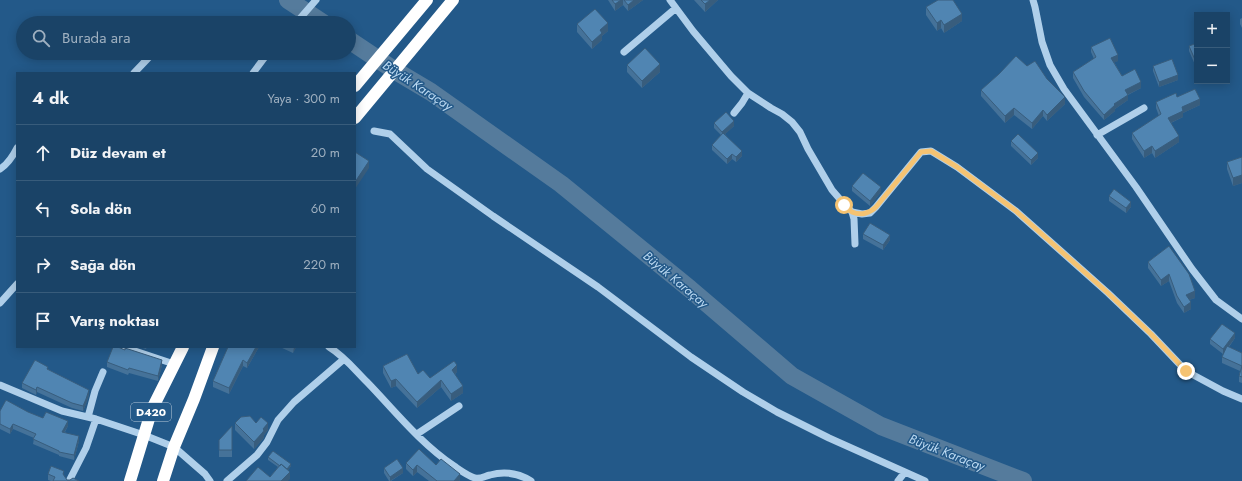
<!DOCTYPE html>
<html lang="tr">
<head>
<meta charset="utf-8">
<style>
  body { margin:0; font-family:Jost,sans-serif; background:#234a6d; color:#f1f3f6 }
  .controls { position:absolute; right:12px; top:12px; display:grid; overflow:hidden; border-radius:0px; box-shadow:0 2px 10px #0003 }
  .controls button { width:36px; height:36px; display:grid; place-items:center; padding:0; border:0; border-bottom:1px solid #385c7b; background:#1a4367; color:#f1f3f6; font:20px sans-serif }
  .stop { position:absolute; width:12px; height:12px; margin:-9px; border:3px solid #f5c372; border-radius:50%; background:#fff }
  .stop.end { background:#f5c372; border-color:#fff; box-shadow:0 1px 4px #0008 }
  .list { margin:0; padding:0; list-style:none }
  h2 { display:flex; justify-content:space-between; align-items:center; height:52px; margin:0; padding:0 16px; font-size:17px }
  h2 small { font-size:13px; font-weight:400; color:#9fb0c0 }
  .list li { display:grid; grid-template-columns:26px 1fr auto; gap:12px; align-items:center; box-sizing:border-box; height:56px; padding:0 16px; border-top:1px solid #385c7b }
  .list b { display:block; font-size:15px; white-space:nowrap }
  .list em { font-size:13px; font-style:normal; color:#9fb0c0 }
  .icon { flex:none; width:22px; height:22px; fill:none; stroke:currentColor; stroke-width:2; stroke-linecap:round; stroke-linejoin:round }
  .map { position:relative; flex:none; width:1242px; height:481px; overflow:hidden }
  .search { position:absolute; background:#1a4367; box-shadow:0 2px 10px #0003; left:16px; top:16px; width:340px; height:44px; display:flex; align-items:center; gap:10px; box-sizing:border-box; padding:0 14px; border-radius:22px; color:#9fb0c0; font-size:15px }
  .panel { position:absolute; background:#1a4367; box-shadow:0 2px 10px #0003; left:16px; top:72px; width:340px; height:276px; border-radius:0px }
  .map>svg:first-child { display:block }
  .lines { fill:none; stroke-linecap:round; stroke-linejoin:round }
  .river { stroke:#557b9c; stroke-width:18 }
  .minor { stroke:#afcfea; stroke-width:7 }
  .highway { stroke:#fff; stroke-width:12 }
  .wall { fill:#457299 }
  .shaded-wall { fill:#385d7d }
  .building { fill:#5085b2; stroke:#385d7d }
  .route { stroke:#f5c372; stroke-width:5 }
  .labels { text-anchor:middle; stroke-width:3; stroke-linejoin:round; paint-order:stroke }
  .shield { fill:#235989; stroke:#bdcddc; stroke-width:1 }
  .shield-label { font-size:11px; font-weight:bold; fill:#fff }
  .water-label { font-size:13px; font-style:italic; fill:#bbd9f1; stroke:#235989 }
</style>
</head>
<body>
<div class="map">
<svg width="1242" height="481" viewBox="0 0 1242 481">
  <rect width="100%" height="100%" fill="#235989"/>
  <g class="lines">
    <!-- river -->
    <path class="river" d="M288,0L323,23
      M349,40L394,70L431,92L561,184L690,289L792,376L881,426L1023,481"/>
    <!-- minor -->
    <path class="minor" d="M670,0L693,31L731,76L748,93L771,108L782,114L792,122L800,132L808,149L832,190L845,205L852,212L862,214L870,213L876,207L921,152L931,151L957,167L1016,211L1108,293L1151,334L1186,371L1223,391L1242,399
      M1033,0L1035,7L1042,42L1050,65L1064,89L1136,187L1192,269L1216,300L1242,319
      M177,23C186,17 197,21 207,23
      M296,23L316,0
      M624,52L676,8
      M134,73L153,53
      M253,73L268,53
      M734,113L742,103L748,93
      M374,131L390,134L427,169L493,216L598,287L691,357L743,392L777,412L829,438L925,481
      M1097,135L1144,108
      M0,169C8,164 13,156 17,148
      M852,212L854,219L855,244
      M0,303L17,284
      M123,347L174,364
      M329,347C344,356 355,370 367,382C395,411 420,443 454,466C460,470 468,476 475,478C481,479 485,476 490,475C504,471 518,473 531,481
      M0,385L62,411L96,419L144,435L174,447L205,474L210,481
      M88,417L95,391L103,372
      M417,434L459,406
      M69,481L86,448L96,419
      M227,481L257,455L267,442L278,420L294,402L344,359
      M898,481L905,472"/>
    <!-- highway -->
    <path class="highway" d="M355,86L427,0
      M355,118L453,0
      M130,481L152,409L183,347
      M163,481L174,447L194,399L213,347"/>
  </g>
  <!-- wall -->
  <path class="wall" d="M608,0H643L628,11L623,5L615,11Z
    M694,0H718L705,12Z
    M926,7L962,21L944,33L941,28L937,31L926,15Z
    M1242,18V28L1240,24V19Z
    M577,24L608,31L602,36V40L592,49L577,32Z
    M1197,43L1196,67L1189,51V46Z
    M1091,47L1118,61L1114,62L1122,76L1141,88L1128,95V100L1115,109V111L1104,120L1084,97L1073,78V72L1094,59L1091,52Z
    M627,65L660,72L642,88L627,72Z
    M1027,66L1047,79L1065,104L1047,121L1043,116L1032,129L1014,115L1005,123L981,96V90Z
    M1153,66L1178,80L1159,87L1153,71Z
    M1177,97L1200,105L1183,113V117L1171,123L1179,142L1155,158L1152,153L1144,158L1132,139V133L1159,116L1156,108V102Z
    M714,123L734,126L725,134L742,156L736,162L732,159L727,164L712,150V145L721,135L714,128Z
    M1011,141L1038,158L1031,165L1011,146Z
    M1242,157V183L1233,186L1227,169V162Z
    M852,186L881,192L870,206L852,191Z
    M1109,196L1131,207L1126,213L1109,201Z
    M863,234L890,240L883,250L863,239Z
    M1169,246L1195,298L1189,300L1191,309L1184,313L1177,303L1169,281L1161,286L1148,268V262Z
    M1235,338L1229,347L1242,353V383L1239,382V376L1240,371L1222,363V357L1223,354L1210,344V339Z
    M139,347H147L146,349Z
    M228,347H259L247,368L243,366L229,394L213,387V381Z
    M280,347H296L293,353Z
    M107,362L162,365L158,381L129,373L128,375L107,367Z
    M383,366L430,378L457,372L455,374L463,393L451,401L441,387L417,408L396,386L391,388L383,373Z
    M48,369L89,395L86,404L83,411L72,408L37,392L36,395L22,388V383Z
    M0,411L28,412L43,418L68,426L65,432L79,441L74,460L59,456V455L33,444L34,438L13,429L10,434L0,429Z
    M235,423H256L268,430L264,435V437L263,439L254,449L235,430Z
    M219,440L232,450V457H219Z
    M268,457L291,466L288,470L290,479L270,477L278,467L268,460Z
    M406,463L436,465L460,480L459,481H429L417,472L413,476L406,469Z
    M384,468L403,473L391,481H389L384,473Z
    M48,474L64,476L67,480L79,481H51L48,480Z"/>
  <!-- shaded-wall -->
  <path class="shaded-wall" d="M621,0H623V5L615,11V4Z
    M634,0H643L628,11V5Z
    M710,0H718L705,12V4Z
    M962,14V21L944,33V25Z
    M941,20V28L937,31V23Z
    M608,23V31L602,36V40L592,49V42L600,30Z
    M1118,55V61L1111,64V58Z
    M1197,61V66L1196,67V62Z
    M660,64V72L642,88V81Z
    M1178,75V80L1159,87V82Z
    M1141,82V88L1125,96V90Z
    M1128,95V100L1115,109V111L1104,120V115L1114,104Z
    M1065,97V104L1047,121V115Z
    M1200,99V105L1183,113V117L1168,124V118L1182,107Z
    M1014,108V115L1005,123V116Z
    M1043,110V116L1032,129V123Z
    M734,121V126L722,137V132Z
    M1179,136V142L1155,158V151Z
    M1152,146V153L1144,158V151Z
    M742,151V156L736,162V157Z
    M1038,153V158L1031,165V160Z
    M732,154V159L727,164V159Z
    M369,161V168L355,189V182Z
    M1242,175V183L1233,186V178Z
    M881,187V192L870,206V201Z
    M1131,202V207L1126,213V208Z
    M890,235V240L883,250V245Z
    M1169,274V281L1161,286V280Z
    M1195,291V298L1186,301V295Z
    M1191,302V309L1184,313V307Z
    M1235,333V338L1223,354V349Z
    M256,347H259L247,368V363Z
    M294,347H296L293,353Z
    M162,360V365L158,381V376Z
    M243,360V366L229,394V388Z
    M457,365V372L452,377V370Z
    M396,379V386L391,388V381Z
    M441,380V387L417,408V402Z
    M463,386V393L451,401V394Z
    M37,387V392L36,395V390Z
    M89,390V395L86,404L83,411V406Z
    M68,421V426L62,436V432Z
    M268,423V430L264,435V437L263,439L254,449V442Z
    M13,424V429L10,434V429Z
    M79,436V441L74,460V455Z
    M291,464V466L286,473V471Z
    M417,465V472L413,476V470Z
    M403,468V473L390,481V477Z
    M290,472V479L288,481H281Z
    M460,474V480L459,481H454Z"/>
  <!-- building -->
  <path class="building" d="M612,0H621L615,4Z
    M624,0H634L628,5Z
    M701,0H710L705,4Z
    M938,0H953L962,14L944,25L941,20L937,23L926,7Z
    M595,9L608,23L600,30L602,33L592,42L577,24Z
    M1110,38L1118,55L1111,58L1122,76L1135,69L1141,82L1125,90L1128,95L1114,104L1115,105L1104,115L1084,91L1073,72L1096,57L1091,47Z
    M1197,43V61L1196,62L1189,46Z
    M645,48L660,64L642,81L627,65Z
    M1016,56L1027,66L1035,61L1047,79L1065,97L1047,115L1043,110L1032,123L1014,108L1005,116L981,90L999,74Z
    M1172,59L1178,75L1159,82L1153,66Z
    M1195,89L1200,99L1182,107L1183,111L1168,118L1179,136L1155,151L1152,146L1144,151L1132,133L1161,114L1156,102L1176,93L1177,97Z
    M726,112L734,121L722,132L714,123Z
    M723,133L742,151L736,157L732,154L727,159L712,145Z
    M1018,134L1038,153L1031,160L1011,141Z
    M355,152L369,161L355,182Z
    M1242,157V175L1233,178L1227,162Z
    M863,173L881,187L870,201L852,186Z
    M1114,189L1131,202L1126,208L1109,196Z
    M870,223L890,235L883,245L863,234Z
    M1169,246L1189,274L1195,291L1186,295L1191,302L1184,307L1177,296L1169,274L1161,280L1148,262Z
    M1222,324L1235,333L1223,349L1210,339Z
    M1227,346L1242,353V366L1222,357Z
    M113,347H118L125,350V348L162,360L158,376L129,368L128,370L107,362Z
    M228,347H256L247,363L243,360L229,388L213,381Z
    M407,354L418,374L423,370L430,378L454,361L457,365L452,370L463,386L451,394L441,380L417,402L396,379L391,381L383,366Z
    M35,360L48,367L47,369L89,390L86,399L83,406L72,403L37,387L36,390L22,383Z
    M1242,366V377L1239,376Z
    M6,400L28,412L43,418L46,412L68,421L62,432L79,436L74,455L59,452V451L33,439L36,434L13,424L10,429L0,424V411Z
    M250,416L256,423L261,417L268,423L263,429L264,430L263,432L254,442L235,423L241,417Z
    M232,426V450H219V440Z
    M419,449L436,465L441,459L460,474L454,481H437L417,465L413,470L406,463Z
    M273,451L291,464L287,469L281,464L280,466L268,457Z
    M397,459L403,468L390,477L384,468Z
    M281,464L290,472L281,481H246L258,467L270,477Z
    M51,466L64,471L63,474L67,480H70L73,478L79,481H53L55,477L48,474Z"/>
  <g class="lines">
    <!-- route -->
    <path class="route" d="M844,205C847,207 849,210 852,212C861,216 870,213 876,207L921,152L931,151L957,167L1016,211L1108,293L1151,334L1186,371"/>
  </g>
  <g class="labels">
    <!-- shield labels -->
    <rect class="shield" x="131" y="403" width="40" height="18" rx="3"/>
    <g class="shield-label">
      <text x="151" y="416">D420</text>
    </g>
    <!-- water labels -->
    <g class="water-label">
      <text transform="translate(418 85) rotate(33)" y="5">Büyük Karaçay</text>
      <text transform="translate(676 279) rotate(40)" y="5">Büyük Karaçay</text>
      <text transform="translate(947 452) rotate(21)" y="5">Büyük Karaçay</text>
    </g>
  </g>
</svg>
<div class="controls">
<button>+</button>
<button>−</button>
</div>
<div class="stop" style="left:844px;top:205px"></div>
<div class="stop end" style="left:1186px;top:371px"></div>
<div class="search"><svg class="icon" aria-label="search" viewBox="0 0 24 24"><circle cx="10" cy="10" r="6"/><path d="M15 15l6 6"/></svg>Burada ara</div>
<section class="panel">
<h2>4 dk<small>Yaya · 300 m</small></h2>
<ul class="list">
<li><svg class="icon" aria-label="ahead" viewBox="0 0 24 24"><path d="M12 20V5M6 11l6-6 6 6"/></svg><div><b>Düz devam et</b></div><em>20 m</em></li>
<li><svg class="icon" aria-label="left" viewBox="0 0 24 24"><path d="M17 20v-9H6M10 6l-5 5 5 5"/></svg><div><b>Sola dön</b></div><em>60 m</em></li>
<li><svg class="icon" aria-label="right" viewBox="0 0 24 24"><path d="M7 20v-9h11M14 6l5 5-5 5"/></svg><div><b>Sağa dön</b></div><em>220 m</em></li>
<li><svg class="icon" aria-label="arrive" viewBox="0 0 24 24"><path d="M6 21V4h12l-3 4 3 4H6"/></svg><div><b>Varış noktası</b></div></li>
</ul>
</section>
</div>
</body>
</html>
